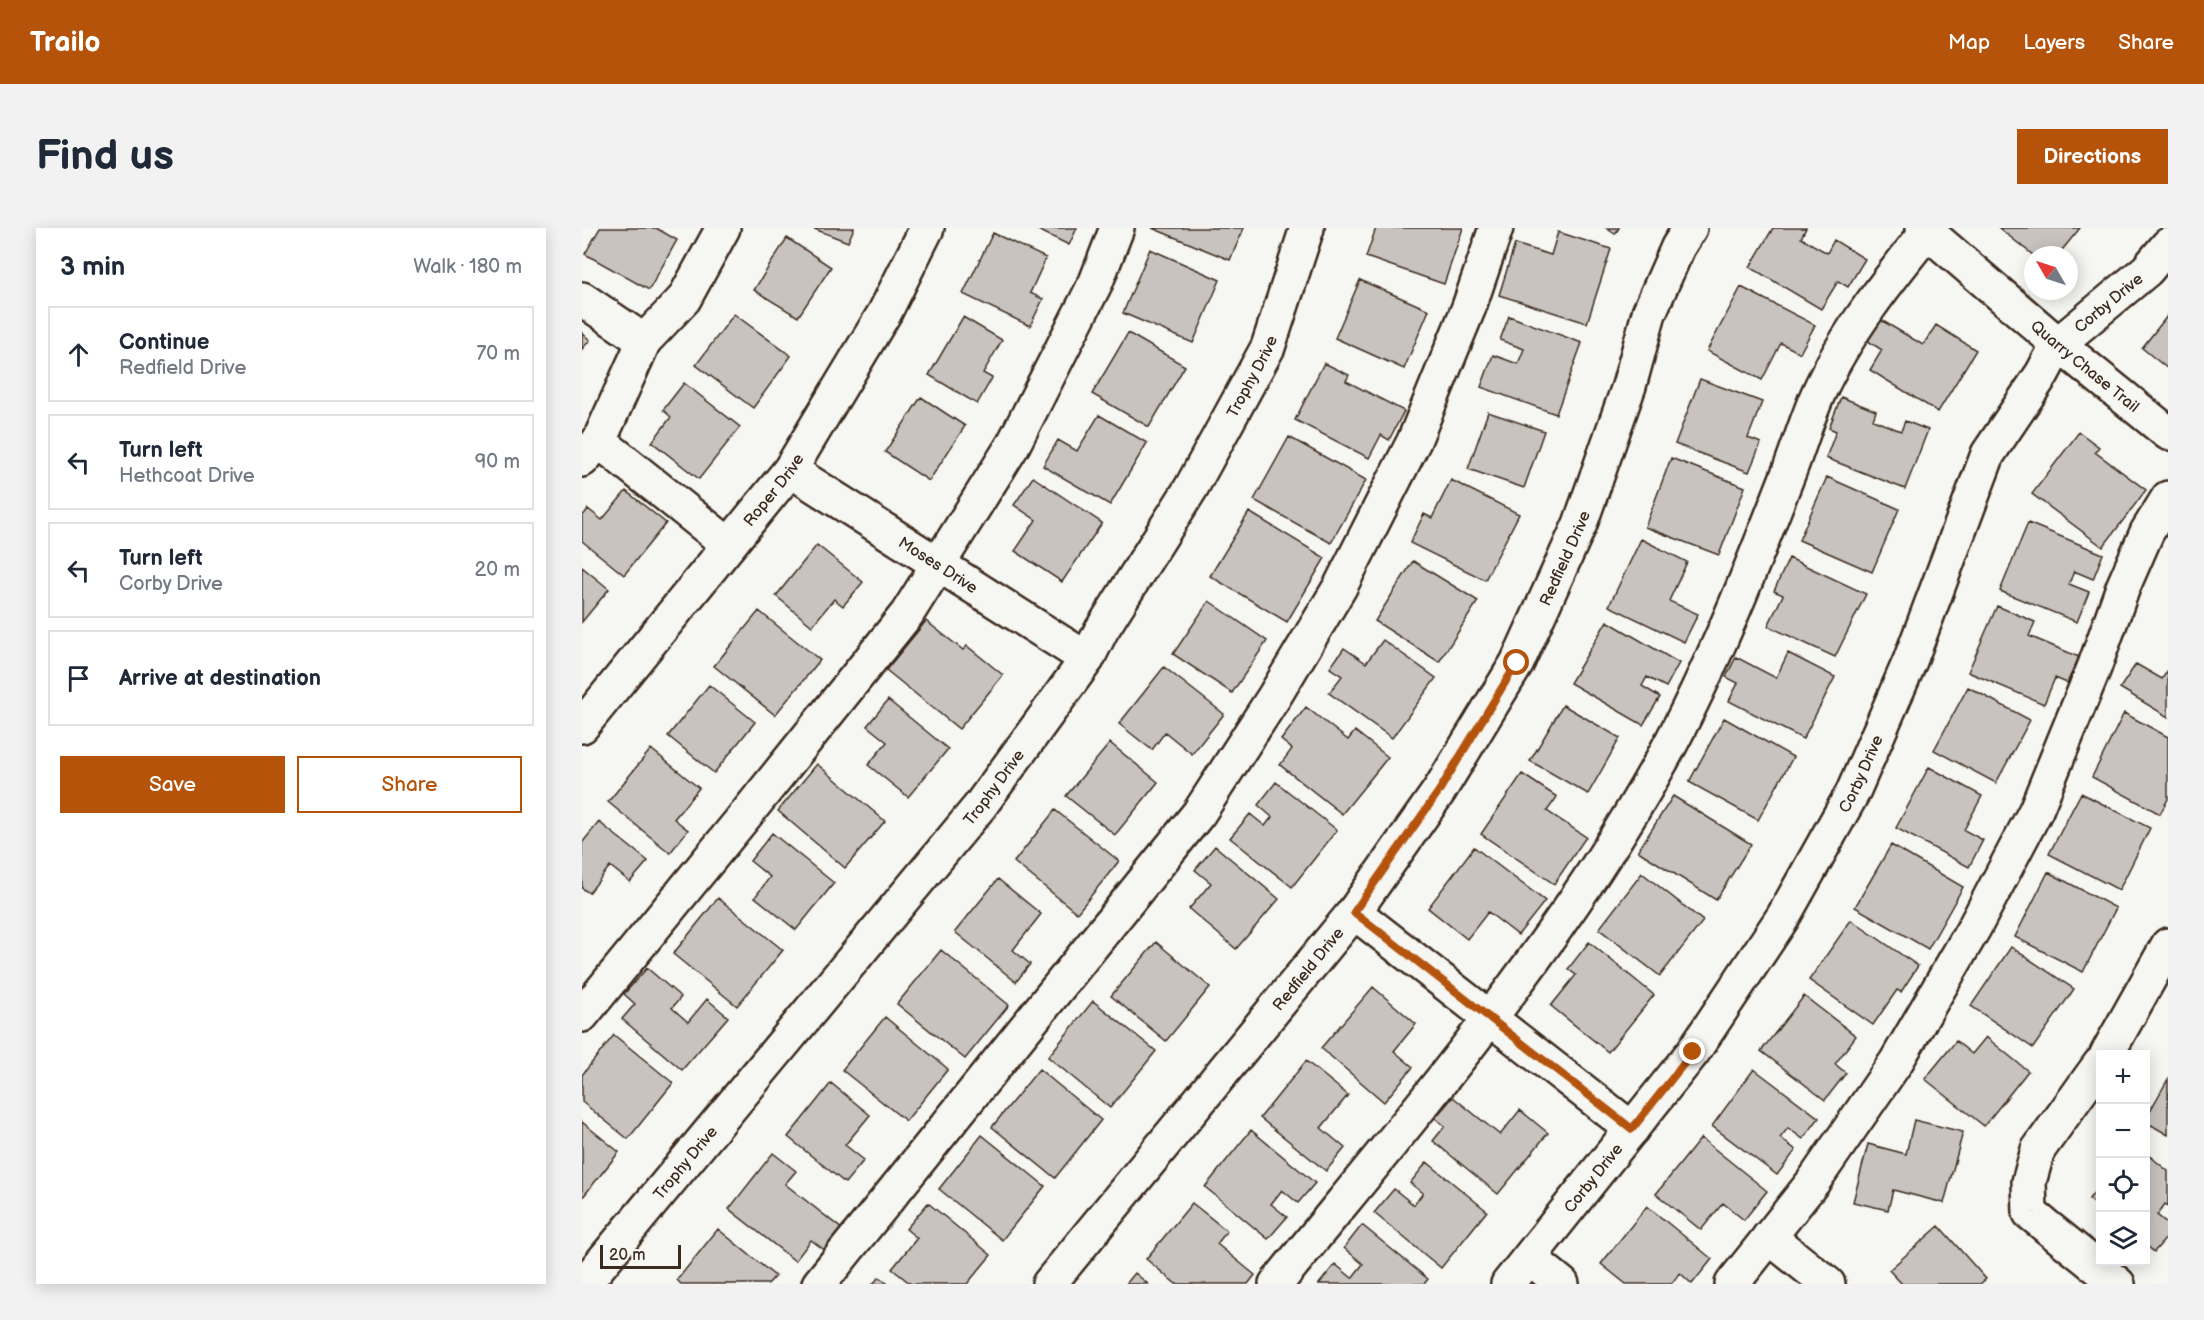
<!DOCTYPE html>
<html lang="en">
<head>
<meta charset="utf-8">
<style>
  body { margin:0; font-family:"Balsamiq Sans",sans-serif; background:#f2f2f3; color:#1f2937 }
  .controls { position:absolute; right:18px; bottom:18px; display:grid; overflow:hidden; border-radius:0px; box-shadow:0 3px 15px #0003 }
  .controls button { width:54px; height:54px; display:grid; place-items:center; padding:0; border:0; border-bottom:2px solid #e0e1e3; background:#fff; color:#1f2937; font:30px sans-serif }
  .compass { position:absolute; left:1442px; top:18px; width:54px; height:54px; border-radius:50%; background:#fff; box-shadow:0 3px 15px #0003; rotate:309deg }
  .scale { position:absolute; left:18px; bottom:15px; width:81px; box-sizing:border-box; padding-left:6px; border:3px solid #3b2a1e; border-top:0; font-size:16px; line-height:21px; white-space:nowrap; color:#3b2a1e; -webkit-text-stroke:4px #f6f6f2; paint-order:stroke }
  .stop { position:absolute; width:18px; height:18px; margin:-14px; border:4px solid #b45309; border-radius:50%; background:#fff }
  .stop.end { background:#b45309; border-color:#fff; box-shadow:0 2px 6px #0008 }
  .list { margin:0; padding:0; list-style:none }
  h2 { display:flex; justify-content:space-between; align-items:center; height:78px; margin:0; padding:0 24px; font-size:26px }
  h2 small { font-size:20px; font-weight:400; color:#747a83 }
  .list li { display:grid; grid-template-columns:39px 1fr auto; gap:18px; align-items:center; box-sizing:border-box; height:96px; margin:0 12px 12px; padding:0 12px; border:2px solid #e0e1e3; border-radius:0px }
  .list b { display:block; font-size:22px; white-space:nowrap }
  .list p { margin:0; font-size:20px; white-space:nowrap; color:#747a83 }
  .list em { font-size:20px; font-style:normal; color:#747a83 }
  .actions { display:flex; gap:12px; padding:18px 24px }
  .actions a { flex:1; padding:14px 0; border:2px solid #b45309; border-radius:0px; text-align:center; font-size:21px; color:#b45309 }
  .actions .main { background:#b45309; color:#fff }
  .icon { flex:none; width:33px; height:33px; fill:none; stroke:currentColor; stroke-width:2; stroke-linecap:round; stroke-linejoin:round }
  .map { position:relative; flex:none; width:1586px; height:1056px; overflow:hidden; border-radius:0px }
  header { display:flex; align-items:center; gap:36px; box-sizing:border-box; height:84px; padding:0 30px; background:#b45309; color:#fff }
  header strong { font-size:28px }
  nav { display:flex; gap:33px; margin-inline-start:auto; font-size:21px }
  .intro { display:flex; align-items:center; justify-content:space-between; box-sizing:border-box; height:144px; padding:0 36px }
  h1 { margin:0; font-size:42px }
  .button { padding:15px 27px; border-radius:0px; background:#b45309; color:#fff; font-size:21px; font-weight:700 }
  main { display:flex; gap:36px; padding:0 36px }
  aside { flex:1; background:#fff; border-radius:0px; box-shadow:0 3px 15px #0003 }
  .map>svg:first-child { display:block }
  .building { fill:#c8c3be; stroke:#3b2a1e; stroke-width:1.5 }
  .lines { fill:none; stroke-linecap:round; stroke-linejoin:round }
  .minor-casing { stroke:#3b2a1e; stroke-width:38 }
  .minor { stroke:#f6f6f2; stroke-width:33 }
  .route { stroke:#b45309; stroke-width:8 }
  .labels { text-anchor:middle; stroke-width:4.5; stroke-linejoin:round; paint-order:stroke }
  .street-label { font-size:16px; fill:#3b2a1e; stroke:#f6f6f2 }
</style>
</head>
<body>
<header>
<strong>Trailo</strong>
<nav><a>Map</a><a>Layers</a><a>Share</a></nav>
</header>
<div class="intro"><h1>Find us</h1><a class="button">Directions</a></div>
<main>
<aside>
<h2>3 min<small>Walk · 180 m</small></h2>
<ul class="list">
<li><svg class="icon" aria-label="ahead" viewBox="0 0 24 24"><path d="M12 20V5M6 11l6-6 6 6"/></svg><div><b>Continue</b><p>Redfield Drive</p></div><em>70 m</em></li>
<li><svg class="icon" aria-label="left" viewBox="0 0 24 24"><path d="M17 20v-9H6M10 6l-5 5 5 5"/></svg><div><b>Turn left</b><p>Hethcoat Drive</p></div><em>90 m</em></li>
<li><svg class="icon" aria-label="left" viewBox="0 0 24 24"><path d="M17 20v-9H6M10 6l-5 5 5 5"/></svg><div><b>Turn left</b><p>Corby Drive</p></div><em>20 m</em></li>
<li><svg class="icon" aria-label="arrive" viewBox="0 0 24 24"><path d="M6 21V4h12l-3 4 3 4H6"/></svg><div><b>Arrive at destination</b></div></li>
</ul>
<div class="actions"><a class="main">Save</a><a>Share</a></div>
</aside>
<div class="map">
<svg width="1586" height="1056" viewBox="0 0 1586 1056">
  <rect width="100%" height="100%" fill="#f6f6f2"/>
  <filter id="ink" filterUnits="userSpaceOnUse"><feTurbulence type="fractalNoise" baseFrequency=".0167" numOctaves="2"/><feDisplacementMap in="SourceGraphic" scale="12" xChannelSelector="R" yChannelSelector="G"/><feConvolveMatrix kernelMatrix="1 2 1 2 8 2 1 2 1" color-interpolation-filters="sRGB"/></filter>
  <g filter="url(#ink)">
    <!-- building -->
    <path class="building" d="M18,0H74L95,12L67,62L3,26Z
      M230,0H272L266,14Z
      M452,0H495L487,17Z
      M570,0H662L648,32Z
      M794,0H881L862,56L784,29Z
      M1024,0H1037L1033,6Z
      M1191,0H1224L1219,10L1245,25L1252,12L1283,31L1266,59L1256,53L1239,81L1168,39Z
      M1417,0H1498L1476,27H1451Z
      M976,4L1029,21L1005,95L917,67L933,16L969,27Z
      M411,5L464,30L448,65L461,71L448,98L381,66Z
      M205,10L249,39L216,89L172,62Z
      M568,21L638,52L611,115L541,85Z
      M778,52L847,82L822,141L753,110Z
      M1159,59L1233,97L1218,125L1199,115L1180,152L1125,123Z
      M152,86L209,128L171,180L114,137Z
      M1586,87V141L1560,120Z
      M927,88L1000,115L974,186L899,159L911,127L936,136L942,121L918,112Z
      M381,89L420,112L401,145L410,150L395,176L347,147Z
      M1299,92L1341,117L1354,97L1394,122L1356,184L1288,142L1300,122L1286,113Z
      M0,105L8,112L0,121Z
      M546,105L603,138L567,199L510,166Z
      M742,135L767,147L764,153L822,183L807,212L799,207L787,230L713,192Z
      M1118,151L1180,174L1166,210L1179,215L1167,244L1093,216Z
      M102,155L158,199L117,251L70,214L89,189L81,182Z
      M339,169L383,198L347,253L303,224Z
      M1259,169L1294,183L1291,192L1319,203L1323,193L1346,202L1323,261L1244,230L1254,203L1247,200Z
      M906,184L962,203L942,260L886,241Z
      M517,187L565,215L528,277L461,238L476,212L495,223Z
      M1497,204L1517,219L1513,224L1564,262L1521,319L1450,266Z
      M707,209L784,252L749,315L672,272Z
      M1089,230L1163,259L1137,327L1063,299Z
      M451,249L520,295L480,354L433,323L454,292L432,277Z
      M1245,249L1317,281L1290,344L1217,312Z
      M869,252L937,286L903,352L828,315L842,286L850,290Z
      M44,263L84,295L42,347L0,313V289L6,281L20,292Z
      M667,284L743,330L705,394L628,348Z
      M1446,295L1521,326L1511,351L1492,343L1487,356L1507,364L1495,394L1418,363Z
      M1059,311L1105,334L1087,373L1116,386L1102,414L1027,378Z
      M235,317L281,354L261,378L252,371L230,398L194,368Z
      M1207,330L1284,366L1253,429L1186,398L1201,367L1192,363Z
      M831,333L896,373L857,434L793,393Z
      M0,339L27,361L0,394Z
      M627,373L685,413L650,465L591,426Z
      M1415,378L1453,394L1447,408L1497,429L1485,455L1473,450L1462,476L1386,444Z
      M177,383L238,432L193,487L132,438Z
      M344,393L381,422L385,418L421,447L377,501L304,442Z
      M1025,393L1097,435L1084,459L1065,449L1060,458L1078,469L1061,497L988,455Z
      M801,412L854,450L810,510L747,465L760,448L748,440L762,420L784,435Z
      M1206,425L1253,449L1221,511L1147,473L1156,455L1144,449L1154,429L1194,450Z
      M1554,436L1580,451L1586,442V489L1538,460Z
      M582,439L642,486L610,526L583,504L570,522L537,496Z
      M127,457L173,494L132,545L86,508Z
      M1386,459L1448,492L1414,555L1352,522Z
      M306,472L366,521L326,569L286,537L305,514L285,498Z
      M981,477L1038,510L1006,566L948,533Z
      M724,479L766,512L773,503L806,529L760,586L698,537L710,521L699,512Z
      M1542,485L1586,509V571L1578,586L1510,549Z
      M1142,490L1211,529L1176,592L1107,554Z
      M528,515L576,554L533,607L484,568Z
      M69,521L117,560L92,591L106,602L88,625L26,574Z
      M235,536L303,593L263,640L196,583Z
      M1347,539L1400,568L1382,602L1401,612L1387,639L1314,600Z
      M940,546L975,569L965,583L1004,609L972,656L899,606Z
      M694,554L755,602L710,659L648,610L668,586L683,598L690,589L676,577Z
      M1499,565L1568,600L1537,662L1467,626Z
      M1091,568L1169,616L1134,672L1056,623Z
      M473,582L537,633L495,685L432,634Z
      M17,594L66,633L48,654L28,638L7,665L0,660V615Z
      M190,605L252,655L214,702L173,669L188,649L168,633Z
      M1309,617L1381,659L1346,721L1273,679Z
      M633,618L697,671L654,721L607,681L629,655L613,642Z
      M892,619L963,673L936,707L906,684L885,711L846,680Z
      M1466,644L1534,680L1501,744L1433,709Z
      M1060,645L1121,693L1078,748L1017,701Z
      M416,651L459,686L431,722L448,736L434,754L373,704Z
      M136,670L201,722L155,778L91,726Z
      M1269,692L1336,738L1319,764L1315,762L1291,797L1227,752Z
      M574,714L628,759L584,813L529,768Z
      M1007,714L1072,767L1026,824L969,778L994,747L986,741Z
      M1429,719L1492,761L1451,820L1389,778Z
      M359,722L427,777L383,831L315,776Z
      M65,740L99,769L90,780L106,794L125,771L146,789L100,842L40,791L53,776L42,766Z
      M791,759L834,796L812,823L831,839L802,874L739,820Z
      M1222,768L1274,808L1253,836L1264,845L1243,872L1179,823Z
      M511,773L574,823L528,880L466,829Z
      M303,789L366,841L324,893L260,842Z
      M32,807L91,855L46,911L0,874V847Z
      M1404,809L1446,843L1402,898L1343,851L1374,813L1390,826Z
      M724,833L766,867L739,900L763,920L744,943L678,890Z
      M457,841L519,892L473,950L410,899Z
      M1172,841L1237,890L1221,911L1206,900L1198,910L1214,922L1195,947L1130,898Z
      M1586,851V907L1564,894V890Z
      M249,855L288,887L263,917L282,932L263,955L206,909Z
      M871,869L918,907L938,882L966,905L916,966L851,913L863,898L853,890Z
      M1332,892L1381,904L1362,975L1311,962L1306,982L1271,974L1286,916L1324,926Z
      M0,894L37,924L0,970Z
      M669,902L733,955L716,975L700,962L689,976L705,989L686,1011L623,959Z
      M400,907L463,958L420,1012L357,961Z
      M1119,910L1185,963L1162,992L1141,975L1119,1002L1074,966Z
      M191,925L214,943L203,956L261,1002L245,1024L229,1012L213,1033L147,981Z
      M1564,925L1586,943V978L1583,976L1575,987L1586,996V1008L1572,1024L1564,1017Z
      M845,934L905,983L859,1040L792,985L812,961L832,977L841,965L828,955Z
      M1518,957V980L1507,971Z
      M346,975L409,1027L385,1056H329L310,1041L335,1010L324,1001Z
      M610,975L645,1003L635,1016L673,1047L666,1056H594L564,1031Z
      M1065,978L1130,1031L1110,1056L1098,1045L1089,1056H1044L1019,1036Z
      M780,997L846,1051L842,1056H737L753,1036L770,1050L781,1036L762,1020Z
      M1357,998L1404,1051L1398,1056H1320L1307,1042Z
      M136,1001L193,1048L186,1056H99L95,1052Z
      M553,1045L566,1056H544Z
      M297,1049L306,1056H291Z"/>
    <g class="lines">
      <!-- minor casing -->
      <g class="minor-casing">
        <g id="minor">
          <path id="s1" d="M1341,0L1476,116L1586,205"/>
          <path d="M0,71L62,113L17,213"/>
          <path d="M62,113L102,71L141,0"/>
          <path d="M0,232L17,213L147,317"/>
          <path id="s2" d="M208,242L505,431"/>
          <path id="s3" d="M0,498L208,242L303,84L345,0"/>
          <path d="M772,684L1050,901"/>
          <path d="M0,787L166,584L325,386L431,217L514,54L535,0"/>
          <path d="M1525,826L1586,717"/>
          <path d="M1518,836L1456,922L1447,954L1448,985L1536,1056"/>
          <path d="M1187,1009L1246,1056"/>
          <path d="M948,1030L980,1056"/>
          <path id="s4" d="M2,1056L398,578L505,431L519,403L609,260L686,119L725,0"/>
          <path d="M237,1056L617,585L692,469L758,359L832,213L887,79L914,0"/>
          <path id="s5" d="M467,1056L772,684L857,563L935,435L998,296L1047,158L1067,85L1096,19L1108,0"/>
          <path d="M694,1056C831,887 975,722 1081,530C1130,440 1168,344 1205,249C1216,222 1224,193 1236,166C1263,106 1307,51 1348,0"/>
          <path id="s6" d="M926,1056L1111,824L1201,689L1271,564L1328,433L1406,226L1460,146L1476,116L1565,42L1586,17"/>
          <path d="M1150,1056L1231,954L1314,834L1392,700L1454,582L1512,440L1541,359L1565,304L1586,270"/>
        </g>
      </g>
      <!-- minor -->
      <use href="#minor" class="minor"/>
    </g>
  </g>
  <g class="lines" filter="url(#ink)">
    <!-- route -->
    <path class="route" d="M935,435L857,563L772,684L1050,901L1111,824"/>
  </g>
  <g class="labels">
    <!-- street labels -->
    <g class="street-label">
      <text dy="6" stroke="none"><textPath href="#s6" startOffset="1162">Corby Drive</textPath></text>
      <text dy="6" stroke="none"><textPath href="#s1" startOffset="213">Quarry Chase Trail</textPath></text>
      <text dy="6" stroke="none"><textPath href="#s4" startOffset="1130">Trophy Drive</textPath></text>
      <text dy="6" stroke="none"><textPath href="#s3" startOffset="304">Roper Drive</textPath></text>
      <text dy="6" stroke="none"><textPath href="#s5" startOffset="894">Redfield Drive</textPath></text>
      <text dy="6" stroke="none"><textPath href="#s2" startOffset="176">Moses Drive</textPath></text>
      <text dy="6" stroke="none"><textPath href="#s6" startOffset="622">Corby Drive</textPath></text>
      <text dy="6" stroke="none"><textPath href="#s4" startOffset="644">Trophy Drive</textPath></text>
      <text dy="6" stroke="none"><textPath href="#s5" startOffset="408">Redfield Drive</textPath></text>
      <text dy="6" stroke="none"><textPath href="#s4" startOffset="158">Trophy Drive</textPath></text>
      <text dy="6" stroke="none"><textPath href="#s6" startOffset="136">Corby Drive</textPath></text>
    </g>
  </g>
</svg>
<div class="controls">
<button>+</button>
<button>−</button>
<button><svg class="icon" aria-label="locate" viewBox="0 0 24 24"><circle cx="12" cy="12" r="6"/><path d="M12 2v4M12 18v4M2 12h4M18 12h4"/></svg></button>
<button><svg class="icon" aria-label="layers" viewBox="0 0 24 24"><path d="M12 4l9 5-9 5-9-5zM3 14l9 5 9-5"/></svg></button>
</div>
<svg class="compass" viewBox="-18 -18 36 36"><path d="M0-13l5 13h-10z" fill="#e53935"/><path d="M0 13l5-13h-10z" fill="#747a83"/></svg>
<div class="scale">20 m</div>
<div class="stop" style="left:935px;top:435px"></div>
<div class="stop end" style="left:1111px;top:824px"></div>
</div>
</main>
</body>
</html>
